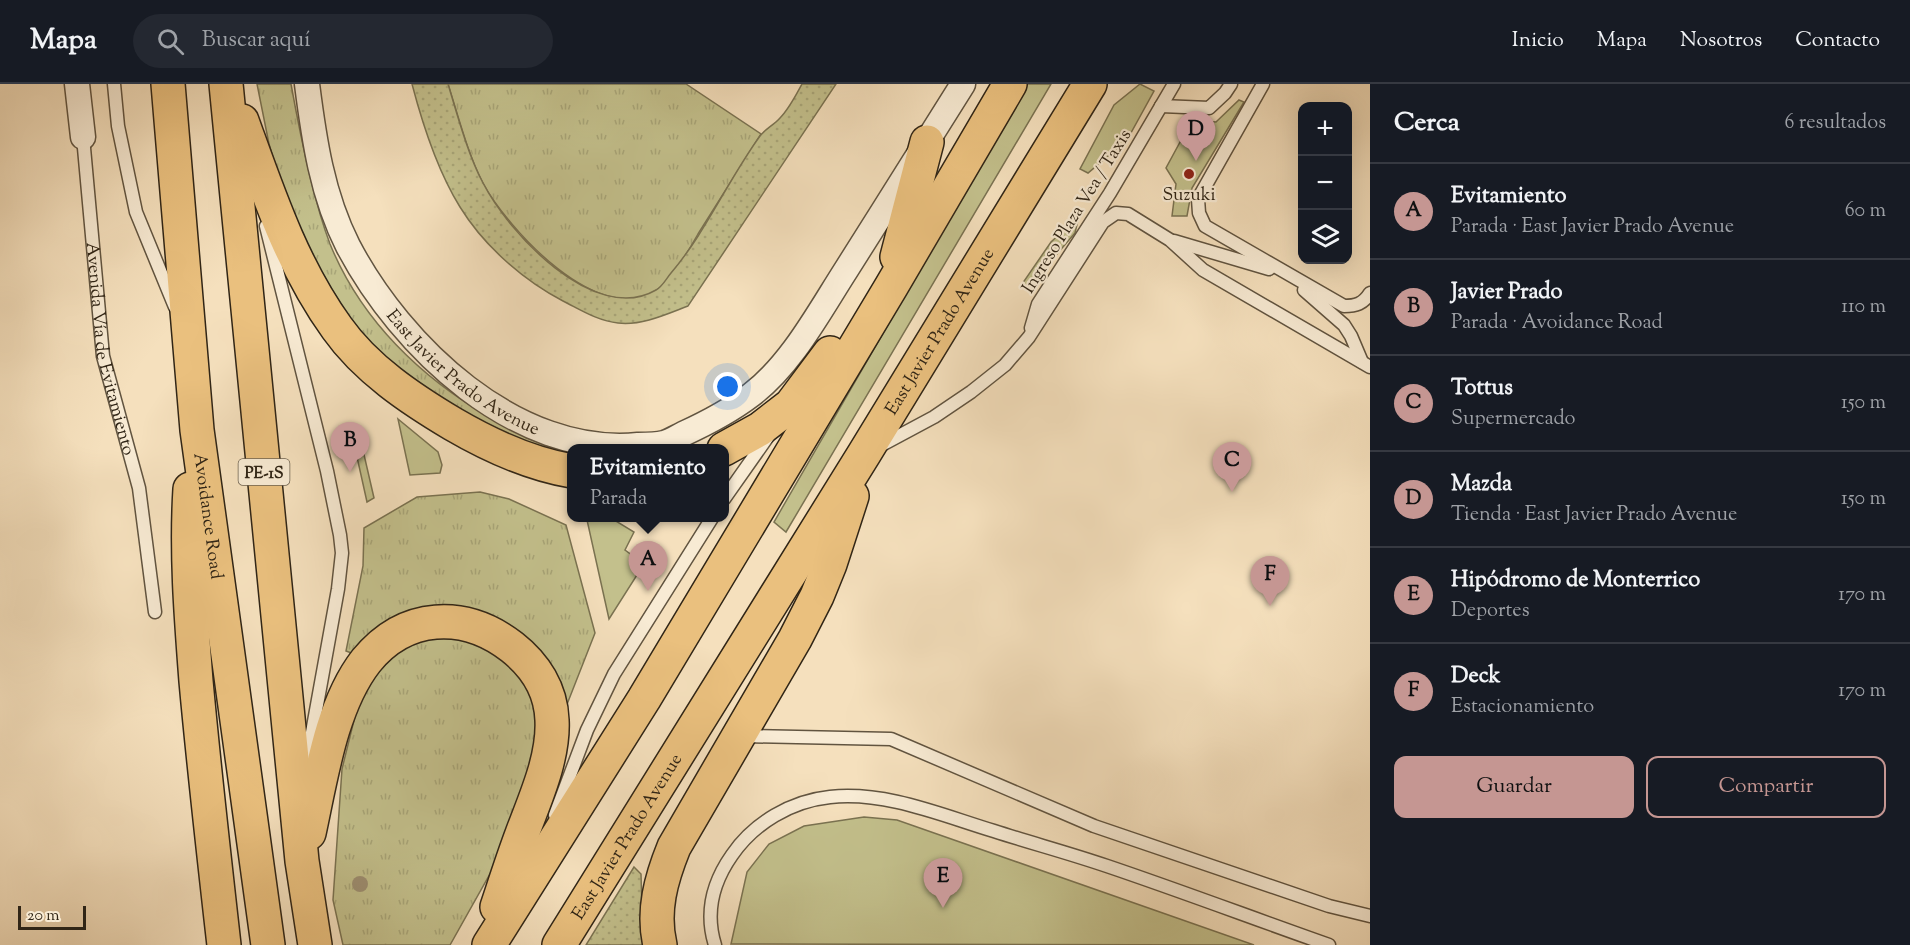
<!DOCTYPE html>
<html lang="es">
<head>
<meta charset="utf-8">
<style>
  body { margin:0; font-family:"Sorts Mill Goudy",serif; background:#242831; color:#f1f3f6 }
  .controls { position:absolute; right:18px; top:18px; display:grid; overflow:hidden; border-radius:12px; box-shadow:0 6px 24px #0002 }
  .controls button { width:54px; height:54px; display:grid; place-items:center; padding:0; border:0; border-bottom:2px solid #363941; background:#171b24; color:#f1f3f6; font:30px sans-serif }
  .scale { position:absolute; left:18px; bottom:15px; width:68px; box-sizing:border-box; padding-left:6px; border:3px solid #302516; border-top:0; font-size:16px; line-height:21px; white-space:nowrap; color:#302516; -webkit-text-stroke:4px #f8ebd4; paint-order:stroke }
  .you { position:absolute; left:728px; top:303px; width:21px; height:21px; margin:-15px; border:4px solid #fff; border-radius:50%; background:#1a73e8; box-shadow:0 0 0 9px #1a73e833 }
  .badge { display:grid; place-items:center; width:39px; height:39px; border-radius:50%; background:#c59692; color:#111; font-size:20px; font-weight:700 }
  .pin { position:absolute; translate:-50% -50px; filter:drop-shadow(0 2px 3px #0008) }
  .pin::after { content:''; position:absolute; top:32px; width:21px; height:18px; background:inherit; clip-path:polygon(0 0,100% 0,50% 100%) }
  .popup { position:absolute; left:567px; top:360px; width:162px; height:78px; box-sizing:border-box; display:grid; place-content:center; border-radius:12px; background:#171b24; filter:drop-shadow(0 2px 4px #0005); font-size:20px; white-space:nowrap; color:#9ea1a6 }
  .popup b { font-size:22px; color:#f1f3f6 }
  .popup::after { content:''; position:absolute; left:50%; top:100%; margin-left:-12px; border:12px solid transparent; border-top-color:#171b24 }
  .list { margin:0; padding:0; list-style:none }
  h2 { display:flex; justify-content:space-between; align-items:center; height:78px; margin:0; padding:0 24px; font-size:26px }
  h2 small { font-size:20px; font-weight:400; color:#9ea1a6 }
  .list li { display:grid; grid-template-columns:39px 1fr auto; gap:18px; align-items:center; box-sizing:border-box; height:96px; padding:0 24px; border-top:2px solid #363941 }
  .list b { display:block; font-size:22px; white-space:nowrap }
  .list p { margin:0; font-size:20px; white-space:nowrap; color:#9ea1a6 }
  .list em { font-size:20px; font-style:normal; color:#9ea1a6 }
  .actions { display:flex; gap:12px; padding:18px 24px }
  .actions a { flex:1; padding:14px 0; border:2px solid #c59692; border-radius:12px; text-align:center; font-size:21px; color:#c59692 }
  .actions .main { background:#c59692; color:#111 }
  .icon { flex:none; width:33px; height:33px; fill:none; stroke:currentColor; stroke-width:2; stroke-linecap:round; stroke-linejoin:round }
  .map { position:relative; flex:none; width:1370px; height:861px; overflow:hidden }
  header { display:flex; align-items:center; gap:36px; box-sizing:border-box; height:84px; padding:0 30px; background:#171b24; border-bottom:2px solid #363941 }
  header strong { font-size:28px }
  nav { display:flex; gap:33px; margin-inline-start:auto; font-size:21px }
  .search { width:420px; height:54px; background:#242831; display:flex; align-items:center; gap:15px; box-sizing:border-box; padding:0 21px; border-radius:33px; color:#9ea1a6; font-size:22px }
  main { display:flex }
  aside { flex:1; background:#171b24 }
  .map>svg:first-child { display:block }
  .grass { fill:#c3c08c; stroke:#7a7251; stroke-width:1.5 }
  .park { fill:url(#park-tufts); stroke:#7a7251; stroke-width:1.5 }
  .garden { fill:url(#garden-dots); stroke:#7a7251; stroke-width:1.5 }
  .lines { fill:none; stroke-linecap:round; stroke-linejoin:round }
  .lane-casing { stroke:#615440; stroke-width:15 }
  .street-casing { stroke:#615440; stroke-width:27 }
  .highway-casing { stroke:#302516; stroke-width:36 }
  .lane { stroke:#f8ebd4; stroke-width:12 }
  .street { stroke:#f8ebd4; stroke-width:24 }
  .highway { stroke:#eac07e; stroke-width:33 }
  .tree { fill:#9d8f72 }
  .poi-dot { fill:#8f2418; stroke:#f8ebd4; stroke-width:2 }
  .labels { text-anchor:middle; stroke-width:4.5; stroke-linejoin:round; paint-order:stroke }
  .shield { fill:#f8ebd4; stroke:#6c604f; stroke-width:1.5 }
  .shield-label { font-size:16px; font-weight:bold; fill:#302516 }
  .poi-label { font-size:18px; fill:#302516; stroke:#f8ebd4 }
  .street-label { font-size:18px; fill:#302516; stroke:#f8ebd4 }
</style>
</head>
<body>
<header>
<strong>Mapa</strong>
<div class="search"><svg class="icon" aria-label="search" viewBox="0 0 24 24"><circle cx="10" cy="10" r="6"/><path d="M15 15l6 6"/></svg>Buscar aquí</div>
<nav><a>Inicio</a><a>Mapa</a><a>Nosotros</a><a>Contacto</a></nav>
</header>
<main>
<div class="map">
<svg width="1370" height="861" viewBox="0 0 1370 861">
  <defs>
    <pattern id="park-tufts" width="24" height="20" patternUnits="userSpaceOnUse" patternTransform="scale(1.5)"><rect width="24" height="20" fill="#c3c08c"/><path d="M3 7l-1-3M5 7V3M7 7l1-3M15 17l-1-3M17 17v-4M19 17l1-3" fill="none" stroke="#a8a578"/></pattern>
    <pattern id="garden-dots" width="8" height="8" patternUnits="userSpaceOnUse" patternTransform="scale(1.5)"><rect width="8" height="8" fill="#c3c08c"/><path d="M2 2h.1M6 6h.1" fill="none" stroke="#a8a578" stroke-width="1.8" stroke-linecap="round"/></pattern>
  </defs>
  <rect width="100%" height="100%" fill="#f5e0bd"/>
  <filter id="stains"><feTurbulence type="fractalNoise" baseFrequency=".00333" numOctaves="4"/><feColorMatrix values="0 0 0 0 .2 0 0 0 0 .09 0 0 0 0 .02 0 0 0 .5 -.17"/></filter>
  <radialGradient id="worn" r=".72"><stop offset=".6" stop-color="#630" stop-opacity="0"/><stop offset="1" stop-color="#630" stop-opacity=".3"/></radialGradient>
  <!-- grass -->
  <path class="grass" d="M1027,0H1051L786,448L774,438Z
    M1140,0L1154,7L1127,56L1088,89L1080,85L1114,21Z
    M1239,16L1244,18L1192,104L1187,132H1172L1176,100L1166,84L1192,36L1216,38Z
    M1079,132L1075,149L1027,205L1020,203L1051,158Z
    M398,335L438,368L442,381L440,389L410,391Z
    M362,362L374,414L367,418L355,364Z
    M589,434H611L634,448L625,466L644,480L609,535L587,436Z
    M864,733L897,736L1254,861L731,860L747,788L769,760L804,742Z"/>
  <!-- park -->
  <path class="park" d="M257,0H291C300,50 312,112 330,160C361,236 421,294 491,334C508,344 526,354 545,360C553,362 563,363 571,365V377L441,324L360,251L294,144L269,60Z
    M448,0H686L761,50C740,83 719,117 698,150C689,166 672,195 658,205C600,247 507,144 483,99C468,71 458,31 448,0Z
    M480,408L509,415L566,441L595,549L564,628L497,537L354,570L346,567L363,482L364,444L417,413Z
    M460,548L521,582L543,635L518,740L450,861H343L333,816L342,685L359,616L374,592L406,560Z"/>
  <!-- garden -->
  <path class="garden" d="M412,0H448C457,30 468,71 483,99C508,148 594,242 656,206C662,203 666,195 671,189C706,148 728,96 760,52C765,45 774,41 780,34C789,25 796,11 802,0H836L688,222C667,230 641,242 618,239C598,237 581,226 563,217C523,196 484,162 460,123C437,86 423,42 412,0Z
    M634,783L641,790L643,861H586Z"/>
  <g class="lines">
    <!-- lane casing -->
    <g class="lane-casing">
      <g id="lane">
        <path d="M114,0L118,42L136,128L175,223"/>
        <path d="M1263,0L1198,115L1199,129L1205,142L1344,222C1356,222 1363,220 1370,209"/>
        <path d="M1161,22L1209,24L1225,9L1231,0"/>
        <path id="s1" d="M83,53L103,272L139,404L155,528"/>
        <path d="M266,142L327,387L340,451L342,469L338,505L311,654L310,680"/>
        <path d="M1174,157L1269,185"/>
        <path d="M1304,206L1344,241L1351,252L1362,278"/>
        <path d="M1031,244L1038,220L1110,109L1174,0"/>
        <path d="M878,363L934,333L971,308L1005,281L1029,253L1103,138L1116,129L1128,130L1170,156L1203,186L1370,283"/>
        <path d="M724,415L769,351"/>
        <path d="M744,652L891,655L1094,742L1329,822L1370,832"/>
        <path d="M555,731L587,646L614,590L712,434"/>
        <path d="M715,861C705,829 713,798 732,771C754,739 791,717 830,713C886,707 941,731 994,747C1031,759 1069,769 1107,782C1181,807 1255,835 1329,861"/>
      </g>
    </g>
    <!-- street casing -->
    <g class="street-casing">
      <g id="street">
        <path d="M77,0L83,53"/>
        <path id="s2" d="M307,0C314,55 322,111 348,162C401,263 516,373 638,361C647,361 656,361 664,359C671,357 677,353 683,350C707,339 730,327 751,311C791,281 819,228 846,186C885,124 924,63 963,0"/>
      </g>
    </g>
    <!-- highway casing -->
    <g class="highway-casing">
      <g id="highway">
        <path id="s3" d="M168,0L197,346L268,861"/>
        <path d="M226,0L302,777L315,861"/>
        <path d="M242,37C268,109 292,182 337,244C366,285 411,315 453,340C489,361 530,380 572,387"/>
        <path d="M897,173L927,58"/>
        <path d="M724,365L760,345L791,321L830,269"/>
        <path d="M190,405C186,469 191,532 196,597C204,685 214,773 224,861"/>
        <path d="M309,749C321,694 331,622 366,577C405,529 464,526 512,563C535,581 551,606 552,636C554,674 535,715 522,750C513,774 505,799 497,823"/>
        <path d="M489,861L644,615L891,203L1010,0"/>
        <path id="s4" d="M559,861L864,370L1090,0"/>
        <path d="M660,861C652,827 661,795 674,763L795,555L817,512L830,480L852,412"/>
      </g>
    </g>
    <!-- lane -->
    <use href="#lane" class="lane"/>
    <!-- street -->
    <use href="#street" class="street"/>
    <!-- highway -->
    <use href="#highway" class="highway"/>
  </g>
  <!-- trees -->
  <circle class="tree" cx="360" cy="800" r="8"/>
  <!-- markers -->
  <circle class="poi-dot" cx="1189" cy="90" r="6"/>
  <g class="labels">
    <!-- shield labels -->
    <rect class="shield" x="238.5" y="375" width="51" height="26" rx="4.5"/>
    <g class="shield-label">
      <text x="264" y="394">PE-1S</text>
    </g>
    <!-- poi labels -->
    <g class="poi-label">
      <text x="1189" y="116">Suzuki</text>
    </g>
    <!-- street labels -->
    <g class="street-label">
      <text transform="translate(1076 127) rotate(-58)" y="6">Ingreso Plaza Vea / Taxis</text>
      <text dy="6" stroke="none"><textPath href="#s4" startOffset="722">East Javier Prado Avenue</textPath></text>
      <text dy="6" stroke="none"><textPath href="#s1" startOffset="214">Avenida Vía de Evitamiento</textPath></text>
      <text dy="6" stroke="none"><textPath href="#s2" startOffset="342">East Javier Prado Avenue</textPath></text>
      <text dy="6" stroke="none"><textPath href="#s3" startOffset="434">Avoidance Road</textPath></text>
      <text dy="6" stroke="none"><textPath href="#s4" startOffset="128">East Javier Prado Avenue</textPath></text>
    </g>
  </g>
  <rect width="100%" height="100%" filter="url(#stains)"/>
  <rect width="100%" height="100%" fill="url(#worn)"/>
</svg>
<div class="controls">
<button>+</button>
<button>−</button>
<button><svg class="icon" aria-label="layers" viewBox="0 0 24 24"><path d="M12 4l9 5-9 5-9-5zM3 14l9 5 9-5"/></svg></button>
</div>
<div class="scale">20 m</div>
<div class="you"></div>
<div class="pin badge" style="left:648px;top:507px">A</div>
<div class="popup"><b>Evitamiento</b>Parada</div>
<div class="pin badge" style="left:350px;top:388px">B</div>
<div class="pin badge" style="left:1232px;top:408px">C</div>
<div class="pin badge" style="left:1196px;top:77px">D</div>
<div class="pin badge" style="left:943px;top:824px">E</div>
<div class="pin badge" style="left:1270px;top:522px">F</div>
</div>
<aside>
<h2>Cerca<small>6 resultados</small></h2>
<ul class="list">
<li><span class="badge">A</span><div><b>Evitamiento</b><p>Parada · East Javier Prado Avenue</p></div><em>60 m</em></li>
<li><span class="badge">B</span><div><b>Javier Prado</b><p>Parada · Avoidance Road</p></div><em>110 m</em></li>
<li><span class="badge">C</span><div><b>Tottus</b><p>Supermercado</p></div><em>150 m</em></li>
<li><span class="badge">D</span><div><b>Mazda</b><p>Tienda · East Javier Prado Avenue</p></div><em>150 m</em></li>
<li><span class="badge">E</span><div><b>Hipódromo de Monterrico</b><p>Deportes</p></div><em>170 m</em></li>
<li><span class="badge">F</span><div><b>Deck</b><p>Estacionamiento</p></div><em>170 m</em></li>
</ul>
<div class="actions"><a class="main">Guardar</a><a>Compartir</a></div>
</aside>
</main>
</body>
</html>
